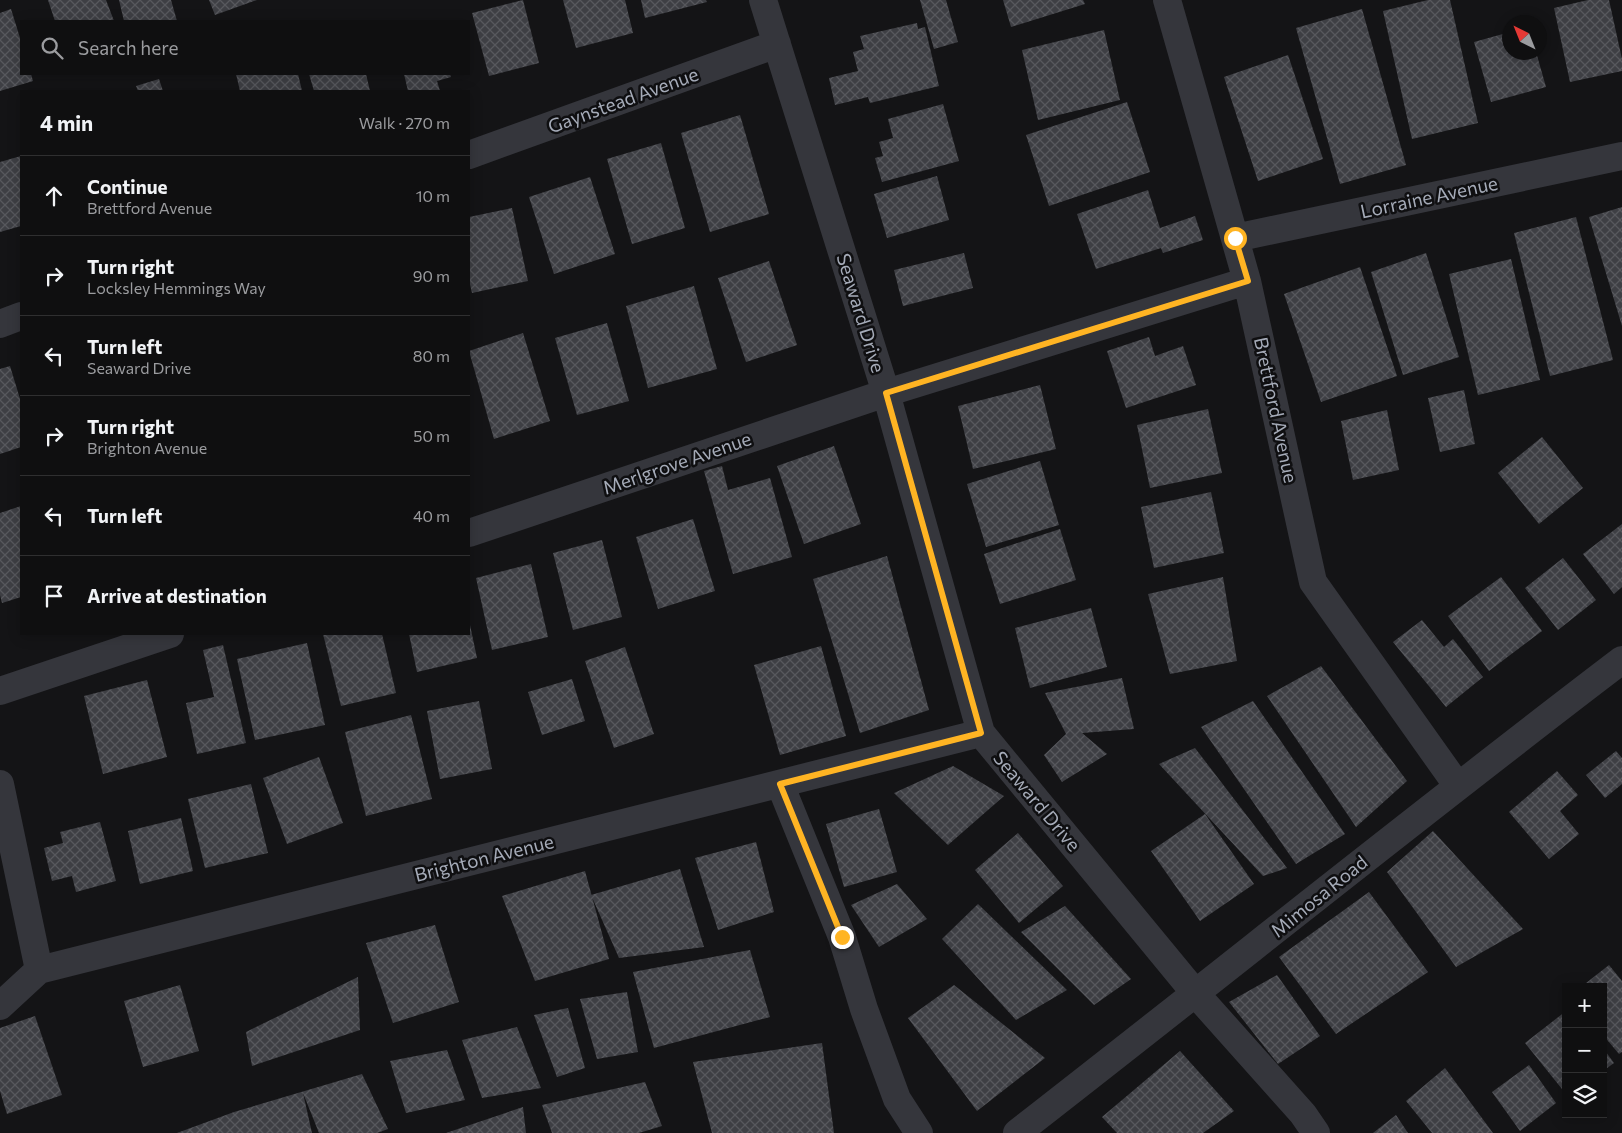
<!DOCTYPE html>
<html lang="en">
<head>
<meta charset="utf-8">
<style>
  body { margin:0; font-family:Commissioner,sans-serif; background:#1d1d1e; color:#f1f3f6 }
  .controls { position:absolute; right:15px; bottom:15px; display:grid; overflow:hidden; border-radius:0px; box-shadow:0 2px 12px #0003 }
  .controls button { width:45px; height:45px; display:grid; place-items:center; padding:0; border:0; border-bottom:1px solid #2f2f30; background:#0f0f10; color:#f1f3f6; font:25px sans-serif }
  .compass { position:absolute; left:1502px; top:15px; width:45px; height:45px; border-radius:50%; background:#0f0f10; box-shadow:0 2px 12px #0003; rotate:317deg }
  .stop { position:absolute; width:15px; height:15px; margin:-11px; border:4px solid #ffb423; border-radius:50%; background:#fff }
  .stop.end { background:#ffb423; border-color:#fff; box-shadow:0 1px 5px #0008 }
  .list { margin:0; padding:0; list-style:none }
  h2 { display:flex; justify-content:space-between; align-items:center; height:65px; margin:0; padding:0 20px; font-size:21px }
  h2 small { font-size:16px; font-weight:400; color:#9b9c9f }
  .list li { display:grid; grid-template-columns:32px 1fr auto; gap:15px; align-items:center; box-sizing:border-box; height:80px; padding:0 20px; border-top:1px solid #2f2f30 }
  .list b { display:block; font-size:19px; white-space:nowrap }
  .list p { margin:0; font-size:16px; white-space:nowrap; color:#9b9c9f }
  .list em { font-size:16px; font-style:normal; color:#9b9c9f }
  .icon { flex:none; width:28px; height:28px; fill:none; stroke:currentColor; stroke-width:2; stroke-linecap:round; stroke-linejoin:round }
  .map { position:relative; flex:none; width:1622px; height:1133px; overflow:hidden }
  .search { position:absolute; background:#0f0f10; box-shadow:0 2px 12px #0003; left:20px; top:20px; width:450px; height:55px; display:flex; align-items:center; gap:12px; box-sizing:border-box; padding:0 18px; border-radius:0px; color:#9b9c9f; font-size:19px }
  .panel { position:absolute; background:#0f0f10; box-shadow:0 2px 12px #0003; left:20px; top:90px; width:450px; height:545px; border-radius:0px }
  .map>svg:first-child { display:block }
  .building { fill:url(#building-cross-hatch) }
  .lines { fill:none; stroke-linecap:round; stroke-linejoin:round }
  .street { stroke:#35363c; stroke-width:28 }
  .route { stroke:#ffb423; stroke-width:6 }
  .labels { text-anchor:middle; stroke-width:5; stroke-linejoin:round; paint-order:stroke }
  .street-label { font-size:19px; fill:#a5abb8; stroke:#0f0f11 }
</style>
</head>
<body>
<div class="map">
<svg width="1622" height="1133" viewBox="0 0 1622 1133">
  <defs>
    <pattern id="building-cross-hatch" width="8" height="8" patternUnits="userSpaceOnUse" patternTransform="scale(1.25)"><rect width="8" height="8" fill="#3e3f44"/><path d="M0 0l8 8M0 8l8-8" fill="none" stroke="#57585d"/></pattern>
  </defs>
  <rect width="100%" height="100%" fill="#141416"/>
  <!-- building -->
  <path class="building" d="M48,0H106L114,21H55Z
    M119,0H171L177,21H124Z
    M209,0H257L215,15Z
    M523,0L539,63L489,76L472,13Z
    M563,0H625L633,33L576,48Z
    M641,0H706L707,2L645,18Z
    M920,0H946L958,42L934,49Z
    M1003,0H1083L1085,4L1011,27Z
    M1428,0H1450L1478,123L1412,139L1383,11Z
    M1588,0H1609L1622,59V71L1570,82L1554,8Z
    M11,9L21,41V74H31L33,81L0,91V13Z
    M1362,9L1406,165L1340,184L1296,28Z
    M917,23L918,29L925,27L939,86L870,103L868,97L835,105L829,78L858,71L853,52L864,49L860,36Z
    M1104,30L1120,100L1038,120L1022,50Z
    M1510,32V52H1536L1546,87L1491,102L1474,42Z
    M1288,55L1323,159L1258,181L1224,77Z
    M236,74H298L302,91H240Z
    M309,74H366L370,91H314Z
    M404,74H450L451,77L437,81L440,91H408Z
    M159,79L163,91H138L136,86Z
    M1127,102L1150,172L1049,206L1026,135Z
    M943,104L959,161L882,182L875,158L883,156L879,142L893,138L888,119Z
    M740,115L769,214L710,232L681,133Z
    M661,143L685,228L632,244L607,159Z
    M21,156V226L0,232V162Z
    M937,176L949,220L887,238L874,194Z
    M590,177L615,254L554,274L529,197Z
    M1148,190L1160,228L1195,216L1203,240L1163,253L1161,248L1096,269L1077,214Z
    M1622,207V326L1589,217Z
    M512,208L528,281L472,293L469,280V217Z
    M1576,217L1613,360L1550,376L1514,233Z
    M964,253L973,288L903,306L894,270Z
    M1426,253L1459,357L1403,375L1371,272Z
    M1511,259L1540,380L1478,395L1449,274Z
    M769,261L797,345L746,362L718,278Z
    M1360,267L1397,376L1321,402L1284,294Z
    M694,286L717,369L648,388L626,306Z
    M607,323L629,401L577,415L555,338Z
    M523,333L550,421L494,439L469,351Z
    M1149,337L1155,356L1183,346L1196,385L1126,408L1107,351Z
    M10,366L21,402V447L0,454V369Z
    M1040,385L1056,449L973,469L958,406Z
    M1464,390L1475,444L1440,452L1428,398Z
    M1208,409L1222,473L1150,488L1137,425Z
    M1387,410L1399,470L1353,480L1341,421Z
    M1542,437L1583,488L1539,524L1498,473Z
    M834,446L861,524L804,544L777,466Z
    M1040,461L1059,525L986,547L967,484Z
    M722,466L728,490L770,478L792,557L733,574L704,471Z
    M1211,492L1224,553L1154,568L1141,507Z
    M21,506V597L2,603L0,595V513Z
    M693,519L715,591L658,609L636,537Z
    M1622,524V587L1614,594L1583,554Z
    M1060,529L1076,580L1000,604L984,554Z
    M602,540L622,617L573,630L553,553Z
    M887,556L929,710L860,733L813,579Z
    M1563,558L1596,600L1558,630L1525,588Z
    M531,564L548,637L492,650L476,578Z
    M1223,577L1237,661L1170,674L1148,594Z
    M1501,577L1542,631L1489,671L1448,616Z
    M1091,608L1107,667L1030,688L1015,628Z
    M1422,620L1444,647L1453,639L1483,677L1446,707L1393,642Z
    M470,625L477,658L417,672L409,634H469Z
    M323,634H382L396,693L341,706Z
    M307,643L325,725L255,740L237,659Z
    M223,645L246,743L197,754L186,703L214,697L203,650Z
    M821,646L846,736L780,755L754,665Z
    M625,647L654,734L614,748L585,661Z
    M1321,666L1407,781L1356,827L1267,696Z
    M1122,678L1134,729L1082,733L1107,754L1062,782L1044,755L1066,734L1045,693Z
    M572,679L585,721L542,735L528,692Z
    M147,680L167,757L103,774L84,696Z
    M479,701L492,769L440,779L427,711Z
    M1253,701L1345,834L1296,864L1201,727Z
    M411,715L432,799L366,816L345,732Z
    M1195,748L1287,868L1263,876L1159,764Z
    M1616,751L1622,758V784L1605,798L1586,775Z
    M319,757L343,823L287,844L263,778Z
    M953,766L1004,796L948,845L894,793Z
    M1557,771L1578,795L1560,811L1579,834L1549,859L1509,812Z
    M251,784L268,853L205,868L188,799Z
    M879,809L897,872L844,887L826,824Z
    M1205,814L1254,884L1200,921L1151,851Z
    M181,818L193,871L140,884L128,831Z
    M100,822L116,881L76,892L72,876L52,881L44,848L63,843L60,832Z
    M1433,831L1523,929L1456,967L1387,872Z
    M1018,833L1063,886L1019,923L975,870Z
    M756,842L774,912L718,930L695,858Z
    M680,869L704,947L619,958L591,895Z
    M585,871L609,959L535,981L502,896Z
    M897,884L927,919L879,947L851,905Z
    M1369,892L1428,972L1336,1034L1279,957Z
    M978,904L1067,990L1016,1020L942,939Z
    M1065,906L1131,979L1094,1005L1021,932Z
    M435,925L459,1002L393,1023L366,943Z
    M750,950L770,1017L654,1048L633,972Z
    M1609,965L1622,981V1052L1619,1054L1603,1035V987H1581Z
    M1277,975L1320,1036L1278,1064L1229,1002Z
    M358,977L360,1030L252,1066L246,1032Z
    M180,985L199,1051L143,1067L124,1001Z
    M954,985L1045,1058L977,1111L908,1018Z
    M627,992L638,1052L597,1059L580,999Z
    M568,1008L585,1068L557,1077L534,1015Z
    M1566,1011V1094L1525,1043Z
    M35,1016L62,1095L7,1114L0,1091V1028Z
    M517,1027L541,1088L482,1098L462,1040Z
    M822,1043L834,1133H712L693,1062Z
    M1603,1048L1614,1063L1603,1071Z
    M447,1050L465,1100L406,1113L390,1061Z
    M1180,1051L1234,1111L1203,1133H1117L1102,1117Z
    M1529,1065L1556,1103L1520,1131L1492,1092Z
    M1445,1068L1493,1133H1432L1406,1101Z
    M362,1074L388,1129L377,1133H319L303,1093L312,1133H177L234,1112Z
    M645,1082L662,1126L639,1133H552L542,1105Z
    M523,1107L526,1133H446Z
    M1396,1115L1408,1133H1373Z"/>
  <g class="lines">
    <!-- street -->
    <path class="street" d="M763,0L886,393L981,733L1196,994L1303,1114L1316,1133
      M1167,0L1247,281L1313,582L1457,785
      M469,155L777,44
      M1235,238L1622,156
      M0,324L21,316
      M469,533L886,393L1247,281
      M0,691L170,634
      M0,784L39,970
      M780,784L842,937L864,1009L897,1099L919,1133
      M0,1006L39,970L981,733
      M1017,1133C1219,976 1418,815 1622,660"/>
  </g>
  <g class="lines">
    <!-- route -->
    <path class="route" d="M842,937L780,784L981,733L886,393L1248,281L1235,238"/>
  </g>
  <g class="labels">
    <!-- street labels -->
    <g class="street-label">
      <text transform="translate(623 100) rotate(-20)" y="7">Gaynstead Avenue</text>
      <text transform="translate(1429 197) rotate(-12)" y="7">Lorraine Avenue</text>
      <text transform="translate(861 313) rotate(73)" y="7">Seaward Drive</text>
      <text transform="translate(1276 410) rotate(78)" y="7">Brettford Avenue</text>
      <text transform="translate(677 463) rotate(-19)" y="7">Merlgrove Avenue</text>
      <text transform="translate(1037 801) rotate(50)" y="7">Seaward Drive</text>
      <text transform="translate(484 858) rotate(-14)" y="7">Brighton Avenue</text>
      <text transform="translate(1319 896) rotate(-39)" y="7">Mimosa Road</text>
    </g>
  </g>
</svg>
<div class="controls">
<button>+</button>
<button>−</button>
<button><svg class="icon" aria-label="layers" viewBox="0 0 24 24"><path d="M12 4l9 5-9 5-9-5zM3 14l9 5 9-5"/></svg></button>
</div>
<svg class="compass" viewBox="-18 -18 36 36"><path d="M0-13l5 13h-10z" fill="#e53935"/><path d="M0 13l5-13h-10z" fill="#9b9c9f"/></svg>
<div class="stop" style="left:1235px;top:238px"></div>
<div class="stop end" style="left:842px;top:937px"></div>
<div class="search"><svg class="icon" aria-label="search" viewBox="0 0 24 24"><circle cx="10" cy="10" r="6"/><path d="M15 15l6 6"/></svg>Search here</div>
<section class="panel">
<h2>4 min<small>Walk · 270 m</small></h2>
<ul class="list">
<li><svg class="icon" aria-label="ahead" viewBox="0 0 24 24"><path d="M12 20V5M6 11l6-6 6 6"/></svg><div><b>Continue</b><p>Brettford Avenue</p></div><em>10 m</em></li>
<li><svg class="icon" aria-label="right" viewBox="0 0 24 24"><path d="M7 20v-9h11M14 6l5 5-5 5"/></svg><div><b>Turn right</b><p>Locksley Hemmings Way</p></div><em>90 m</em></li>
<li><svg class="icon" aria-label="left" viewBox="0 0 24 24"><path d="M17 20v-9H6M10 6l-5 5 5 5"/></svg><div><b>Turn left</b><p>Seaward Drive</p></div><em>80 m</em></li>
<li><svg class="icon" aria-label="right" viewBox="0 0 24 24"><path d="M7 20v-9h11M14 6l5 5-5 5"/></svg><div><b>Turn right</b><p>Brighton Avenue</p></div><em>50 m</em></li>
<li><svg class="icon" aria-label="left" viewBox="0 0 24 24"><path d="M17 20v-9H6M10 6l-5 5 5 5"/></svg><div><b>Turn left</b></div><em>40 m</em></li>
<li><svg class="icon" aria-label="arrive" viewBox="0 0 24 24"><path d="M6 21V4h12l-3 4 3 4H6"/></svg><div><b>Arrive at destination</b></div></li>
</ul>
</section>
</div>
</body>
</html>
